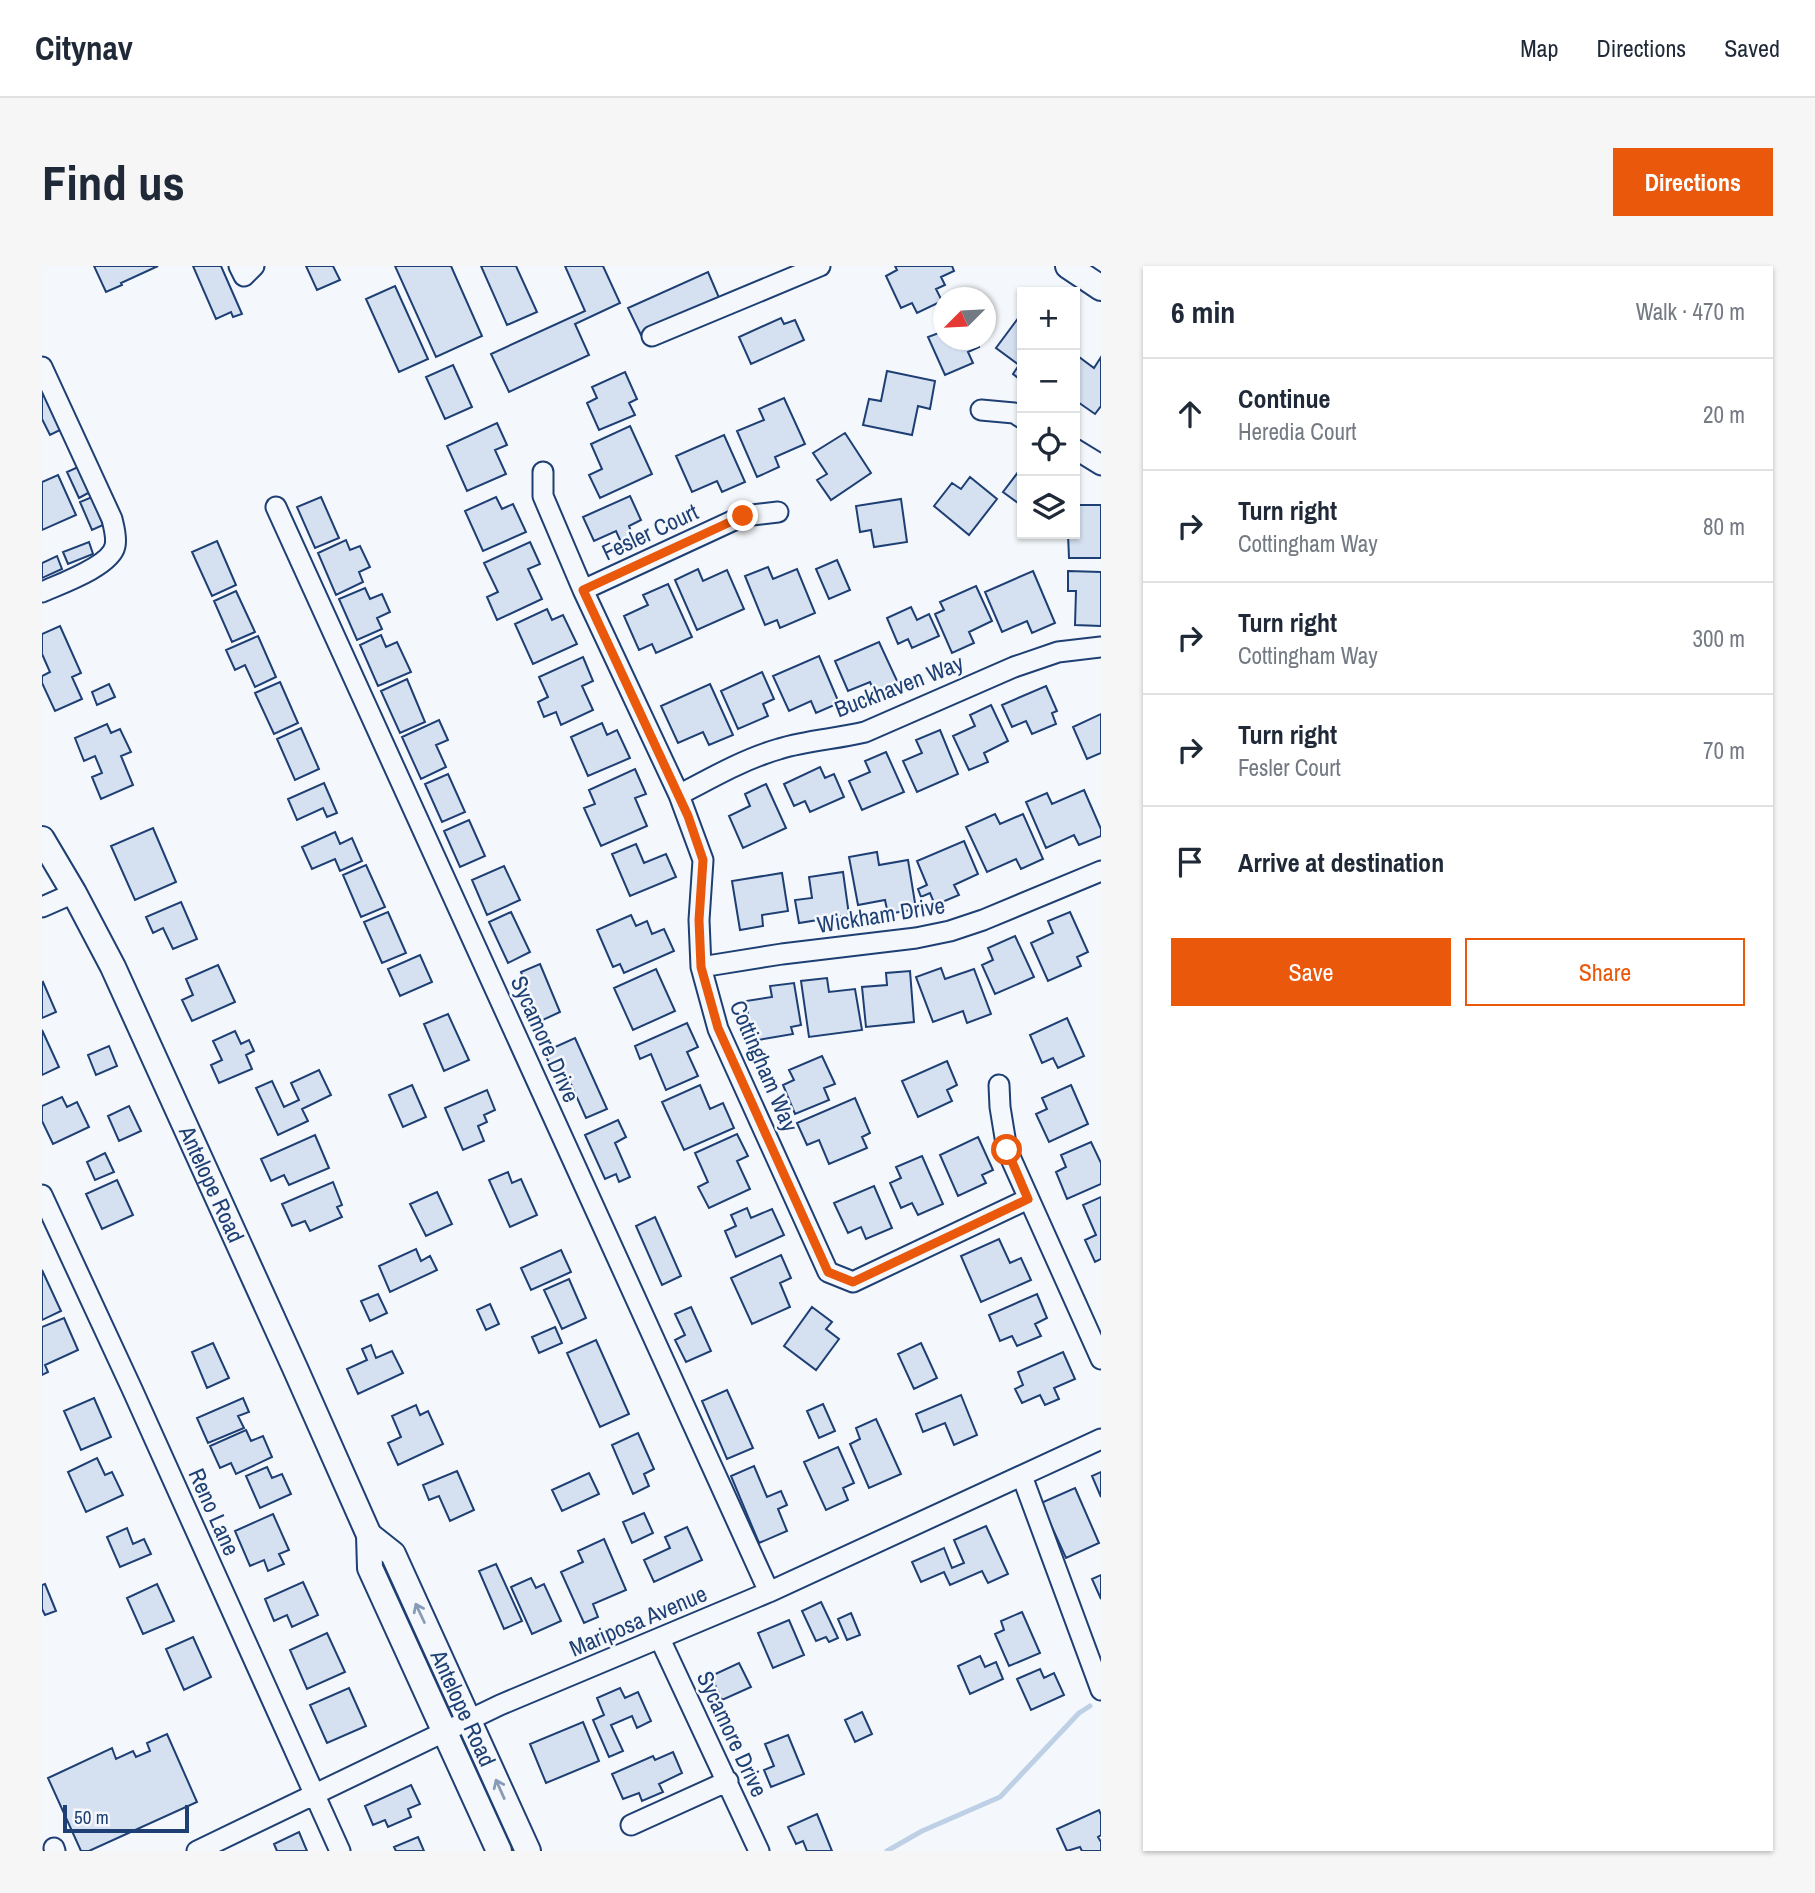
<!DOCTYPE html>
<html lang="en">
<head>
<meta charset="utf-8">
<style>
  body { margin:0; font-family:"Archivo Narrow",sans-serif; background:#f6f6f7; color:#1f2937 }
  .controls { position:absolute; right:21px; top:21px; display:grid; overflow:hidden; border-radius:0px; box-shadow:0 2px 5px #0004 }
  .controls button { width:63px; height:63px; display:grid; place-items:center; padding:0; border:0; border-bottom:2px solid #e0e1e3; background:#fff; color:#1f2937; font:35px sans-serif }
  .compass { position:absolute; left:891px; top:21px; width:63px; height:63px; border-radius:50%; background:#fff; box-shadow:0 2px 5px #0004; rotate:246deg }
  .scale { position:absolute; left:21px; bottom:18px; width:126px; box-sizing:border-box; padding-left:7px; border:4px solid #1d3f73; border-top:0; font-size:19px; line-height:24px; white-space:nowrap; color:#1d3f73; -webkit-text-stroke:5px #f4f7fb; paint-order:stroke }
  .stop { position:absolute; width:21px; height:21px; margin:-16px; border:5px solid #ea580c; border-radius:50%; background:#fff }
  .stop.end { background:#ea580c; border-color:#fff; box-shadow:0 2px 7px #0008 }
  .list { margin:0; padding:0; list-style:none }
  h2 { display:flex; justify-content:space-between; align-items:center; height:91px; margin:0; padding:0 28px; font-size:30px }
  h2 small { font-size:23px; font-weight:400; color:#747a83 }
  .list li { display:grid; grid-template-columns:46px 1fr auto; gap:21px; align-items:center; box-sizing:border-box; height:112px; padding:0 28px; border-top:2px solid #e0e1e3 }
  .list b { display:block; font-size:26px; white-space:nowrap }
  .list p { margin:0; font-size:23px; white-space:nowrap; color:#747a83 }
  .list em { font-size:23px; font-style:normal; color:#747a83 }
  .actions { display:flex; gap:14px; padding:21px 28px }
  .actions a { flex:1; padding:16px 0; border:2px solid #ea580c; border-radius:0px; text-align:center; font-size:24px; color:#ea580c }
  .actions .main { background:#ea580c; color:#fff }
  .icon { flex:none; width:38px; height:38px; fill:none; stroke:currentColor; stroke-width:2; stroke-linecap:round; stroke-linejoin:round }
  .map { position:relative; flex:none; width:1059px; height:1585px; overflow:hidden; border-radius:0px }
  header { display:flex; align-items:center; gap:42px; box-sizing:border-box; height:98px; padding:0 35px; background:#fff; border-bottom:2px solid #e0e1e3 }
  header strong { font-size:33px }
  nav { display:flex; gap:38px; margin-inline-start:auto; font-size:24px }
  .intro { display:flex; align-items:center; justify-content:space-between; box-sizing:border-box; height:168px; padding:0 42px }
  h1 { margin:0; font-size:49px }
  .button { padding:18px 32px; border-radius:0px; background:#ea580c; color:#fff; font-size:24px; font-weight:700 }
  main { display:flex; gap:42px; padding:0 42px }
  aside { flex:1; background:#fff; border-radius:0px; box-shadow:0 2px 5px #0004 }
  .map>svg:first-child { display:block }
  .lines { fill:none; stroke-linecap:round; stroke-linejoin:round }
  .stream { stroke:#bed0e5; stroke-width:5 }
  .building { fill:#d5e0f0; stroke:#1d3f73; stroke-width:2 }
  .minor-casing { stroke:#1d3f73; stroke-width:23 }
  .major-casing { stroke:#1d3f73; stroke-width:28 }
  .minor { stroke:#f4f7fb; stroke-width:19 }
  .major { stroke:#f4f7fb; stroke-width:24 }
  .oneway { stroke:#889bb7 }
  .route { stroke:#ea580c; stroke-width:9 }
  .labels { text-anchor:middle; stroke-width:5; stroke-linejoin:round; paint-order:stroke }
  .street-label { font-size:23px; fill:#1d3f73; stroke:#f4f7fb }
</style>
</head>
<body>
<header>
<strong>Citynav</strong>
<nav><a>Map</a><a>Directions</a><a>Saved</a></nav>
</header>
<div class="intro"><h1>Find us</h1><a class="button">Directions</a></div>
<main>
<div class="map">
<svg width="1059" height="1585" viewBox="0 0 1059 1585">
  <rect width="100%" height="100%" fill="#f4f7fb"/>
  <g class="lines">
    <!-- stream -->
    <path class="stream" d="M845,1585L880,1565L958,1531L1037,1447L1048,1440"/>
  </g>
  <!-- building -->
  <path class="building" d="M52,0H116L79,17L80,19L64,26Z
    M151,0H179L200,48L191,51L189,46L174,53Z
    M264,0H291L298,14L275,24Z
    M353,0H409L440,70L394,91Z
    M439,0H474L495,46L465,59Z
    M523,0H561L578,37L533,58L547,89L467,126L449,88L543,45Z
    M853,0H910L912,5L899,11L903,19L894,23L900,35L875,47L870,37L859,42L844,10L855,4Z
    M666,6L678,34L599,69L586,42Z
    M353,20L386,93L357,106L324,33Z
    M980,47V115L971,108L977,99L954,82Z
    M739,52L742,58L753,54L762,74L709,98L697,71Z
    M902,65V74H934L937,81L926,86L931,97L903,109L886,71Z
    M1033,88L1052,102L1059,91V140L1053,148L1033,134Z
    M411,99L430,141L403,153L384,111Z
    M845,105L893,115L888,143L876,140L870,169L821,159L827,133L839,135Z
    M583,106L595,133L587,137L593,149L557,164L545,137L555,132L550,121Z
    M2,123L22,162L8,169L0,153V125Z
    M742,132L763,178L733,191L737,201L715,211L695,165L722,154L717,143Z
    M455,157L465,179L453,184L464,208L425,225L405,180Z
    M588,160L610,208L558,232L547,209L560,203L549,178Z
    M803,167L829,207L789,234L775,214L785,208L771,187Z
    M682,169L703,216L680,226L675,215L650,226L634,190Z
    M36,201L48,226L37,232L25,206Z
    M980,201V240L961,226Z
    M16,209L34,249L0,264V216Z
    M928,211L955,233L927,269L892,240L910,217L919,223Z
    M588,230L599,254L587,260L591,271L579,276L574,265L552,275L541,251Z
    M50,231L61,259L50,264L38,236Z
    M279,231L297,272L273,282L255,241Z
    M454,231L460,243L471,238L484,266L441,285L423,245Z
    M859,233L865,276L832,281L829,264L818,266L814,240Z
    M1033,239H1059V292H1027L1026,268H1033Z
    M304,274L308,284L318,280L328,301L317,306L321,316L294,329L276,287Z
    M175,275L194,319L170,330L150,286Z
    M47,276L51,288L26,298L21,286Z
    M488,276L498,298L486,303L500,333L455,354L445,331L456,326L442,297Z
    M15,290L20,303L0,312V297Z
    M795,294L808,324L787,333L774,303Z
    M726,301L731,313L755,303L773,347L738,362L735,354L723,359L703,310Z
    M656,303L661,315L685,304L702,343L655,364L633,314Z
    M991,305L1013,357L990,367L985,355L960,366L943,326Z
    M1026,305L1059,306V360L1033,359L1034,325H1026Z
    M626,318L650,371L614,387L610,378L597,384L582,350L606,339L601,329Z
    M934,320L950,355L927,366L932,377L910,387L893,348L902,344L898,336Z
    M323,322L328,333L340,328L348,346L335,352L340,363L315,374L297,333Z
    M194,325L213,366L190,376L172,335Z
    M869,341L875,354L887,348L897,370L870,382L866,373L856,378L845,352Z
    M505,343L510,354L521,349L535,378L491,398L473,358Z
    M18,360L39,407L30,411L40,433L13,445L0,417V410L8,406L0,388V368Z
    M339,369L344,381L355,376L369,406L336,420L318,379Z
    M216,370L234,411L213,421L203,399L193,404L184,384Z
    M837,376L856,417L833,428L828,416L806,425L793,395Z
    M777,390L797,437L774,447L769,435L747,445L731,410Z
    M541,391L551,415L540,420L551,444L519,459L514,446L502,451L496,436L506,431L497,411Z
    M720,406L732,433L721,438L726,450L696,463L679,425Z
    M365,413L383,456L358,467L339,425Z
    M238,416L256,457L232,468L213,427Z
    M67,418L73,431L55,439L50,426Z
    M668,418L691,469L667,479L661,466L636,477L619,440Z
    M1004,420L1015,445L1010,447L1014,458L990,468L984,455L970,461L960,439Z
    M949,439L966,475L942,487L946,496L927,504L911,470L933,460L928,449Z
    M1059,448V487L1045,493L1031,461Z
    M397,454L406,474L394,479L404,501L379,513L360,471Z
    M560,457L565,469L575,464L588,492L546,510L529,471Z
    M65,458L69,467L78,463L89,486L79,490L91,519L59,533L50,511L60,507L53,490L42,495L33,472Z
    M259,462L277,503L253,514L235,473Z
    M898,464L916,508L875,526L861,495L880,487L874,474Z
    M844,486L862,526L820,544L807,515L828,506L823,495Z
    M778,501L783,512L792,508L802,531L768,546L763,535L752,540L742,518Z
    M593,503L604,528L593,532L605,560L559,580L542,542L553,538L547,524Z
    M406,508L423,546L400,556L383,518Z
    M282,517L295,547L285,551L281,542L255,554L246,533Z
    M724,518L744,562L701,582L687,550L708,540L703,528Z
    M1042,524L1059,563V570L1037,579L1032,569L1004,582L984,536L1005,527L1010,538Z
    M953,548L958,558L981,548L1001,593L979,603L974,593L945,606L924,561Z
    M427,554L443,590L418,601L402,565Z
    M111,562L134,616L93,634L69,580Z
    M293,566L298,578L310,572L320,595L298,605L293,593L270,603L260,581Z
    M922,575L936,608L912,619L917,629L893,639L888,627L879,631L876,623L885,619L875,595Z
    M594,578L602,597L624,588L634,611L588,630L570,588Z
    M835,586L837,599L866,594L874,643L846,648L843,634L816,639L807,591Z
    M324,599L343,641L319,651L301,609Z
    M462,600L478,634L445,649L430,614Z
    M801,606L807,649L757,657L753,634L770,632L767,611Z
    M740,607L746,645L720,649L721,660L698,664L690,615Z
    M139,636L155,673L131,683L121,662L111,667L104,651Z
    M346,646L364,687L340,697L322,656Z
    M469,646L488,686L466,697L447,656Z
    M1028,646L1046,686L1035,691L1039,700L1006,715L989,677L1011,667L1006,655Z
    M589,649L594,660L605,655L610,668L622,663L632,685L582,707L578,698L571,701L555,664Z
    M973,670L992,711L953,728L940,699L951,694L946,682Z
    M378,689L390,716L358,730L346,703Z
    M498,698L518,746L492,758L478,724L485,721L479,706Z
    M176,699L193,736L150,755L140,734L151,729L144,713Z
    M899,702L903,713L932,703L949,748L925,757L921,745L891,756L874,711Z
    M614,703L633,745L591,764L572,722Z
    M868,705L872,756L824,761L820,721L845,719L844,707Z
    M785,712L787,726L813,723L820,764L767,771L759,715Z
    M1,716L14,746L0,752V717Z
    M752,717L759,759L749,761L751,768L710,775L704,735L730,731L728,720Z
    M406,748L427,794L402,805L382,758Z
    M1025,752L1042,790L1016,802L1011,792L1000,797L988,769Z
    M645,757L656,781L645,786L656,810L624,824L609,788L598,793L593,780Z
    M0,764L17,801L0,809Z
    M193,765L199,778L207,774L212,785L204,789L210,803L177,817L169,799L180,794L171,775Z
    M533,772L565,843L544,852L529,818L519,823L502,786Z
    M67,780L75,800L54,809L46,789Z
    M780,790L793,818L782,822L787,834L753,848L741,819L752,814L747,804Z
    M905,795L915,819L905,824L910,835L876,851L860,815Z
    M277,804L289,829L260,843L266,855L236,869L214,822L230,815L242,841L257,834L249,817Z
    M370,819L384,851L361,861L347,829Z
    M658,819L668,843L681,837L692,862L642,884L620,836Z
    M1029,819L1046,858L1007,876L994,848L1005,843L1000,832Z
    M445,824L453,844L442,849L445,856L436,860L442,875L421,884L403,842Z
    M20,831L25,841L35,836L47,861L11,878L0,855V840Z
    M813,832L828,867L820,871L825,882L787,898L777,874L765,879L755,857Z
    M87,840L99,865L77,875L66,850Z
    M576,854L584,871L573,877L588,911L577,916L574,908L563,913L543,869Z
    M695,868L706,890L695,895L708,923L667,942L656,921L666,916L653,887Z
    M273,869L287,902L247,919L242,909L229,915L219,893Z
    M936,871L951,904L940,909L944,917L916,930L898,889Z
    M1049,876L1059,897V918L1025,933L1014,906L1024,901L1019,889Z
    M63,887L72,906L53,914L45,896Z
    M880,890L901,938L876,949L870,937L859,942L848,917L859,912L854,901Z
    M466,906L470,917L479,913L495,949L468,961L447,914Z
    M75,914L91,949L60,963L44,928Z
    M291,916L300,939L295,941L300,951L268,965L263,955L250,960L240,938Z
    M832,920L850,962L824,973L819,961L806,967L792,937Z
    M395,926L410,958L384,970L368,938Z
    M1059,931V993L1053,996L1043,974L1054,969L1041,939Z
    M705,942L709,952L730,943L742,969L694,991L683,965L694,960L689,949Z
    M613,951L639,1010L620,1019L594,960Z
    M957,973L968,997L979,992L989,1014L939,1036L919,990Z
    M374,983L379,995L388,990L395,1004L348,1026L337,1000Z
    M519,984L529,1006L489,1024L479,1002Z
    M739,989L749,1012L738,1017L748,1041L710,1058L689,1012Z
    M0,1004L19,1045L0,1054Z
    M527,1013L544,1052L520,1063L502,1024Z
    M336,1028L345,1047L328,1055L319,1035Z
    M995,1028L1005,1052L993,1058L999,1070L975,1080L970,1070L958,1075L947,1049Z
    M448,1038L457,1058L444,1064L435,1044Z
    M649,1041L669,1085L644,1096L633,1074L643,1069L633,1048Z
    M770,1041L790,1056L784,1063L797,1073L774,1104L742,1080Z
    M22,1052L36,1084L3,1099L6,1106L0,1109V1061Z
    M513,1061L520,1077L497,1087L490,1071Z
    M554,1074L587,1148L558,1161L525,1087Z
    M171,1077L187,1112L165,1122L150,1086Z
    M879,1077L895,1112L872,1123L856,1088Z
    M329,1079L334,1092L350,1085L361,1107L316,1128L305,1103L325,1094L320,1083Z
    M1021,1086L1033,1113L1012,1122L1017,1133L1003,1139L998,1129L980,1137L973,1123L981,1119L976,1106Z
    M685,1124L711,1182L685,1193L660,1135Z
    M919,1129L935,1169L912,1179L903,1157L881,1166L874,1148Z
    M52,1132L69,1171L39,1184L22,1145Z
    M201,1132L207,1146L196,1150L202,1162L166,1177L155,1152Z
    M781,1138L793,1165L777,1172L765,1145Z
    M374,1139L378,1149L386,1145L401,1178L356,1199L346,1177L359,1171L350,1150Z
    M834,1153L859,1208L827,1222L808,1178L818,1173L814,1162Z
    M204,1164L209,1175L221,1170L230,1191L194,1208L189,1197L178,1202L168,1180Z
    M596,1167L612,1203L602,1208L607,1220L591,1228L570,1179Z
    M796,1181L812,1217L801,1222L806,1234L784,1244L762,1196Z
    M55,1192L63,1209L70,1206L81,1229L44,1246L26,1206Z
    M712,1200L725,1231L739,1225L745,1239L736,1243L745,1265L717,1277L689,1210Z
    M225,1201L230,1212L240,1208L249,1228L218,1242L204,1210Z
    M415,1205L432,1244L408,1255L397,1230L387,1234L381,1219Z
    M1059,1206V1231L1050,1210Z
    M547,1207L557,1228L520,1245L510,1224Z
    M1033,1222L1057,1277L1024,1292L999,1237Z
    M602,1247L611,1267L590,1277L581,1256Z
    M231,1248L247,1284L237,1288L242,1298L226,1305L222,1294L208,1300L193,1265Z
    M944,1260L966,1308L946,1317L940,1305L908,1319L902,1306L879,1316L870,1296L902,1282L910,1302L922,1297L912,1274Z
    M645,1261L660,1294L612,1316L602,1294L628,1282L623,1271Z
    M85,1262L91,1278L102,1273L109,1288L78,1301L65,1271Z
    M562,1273L584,1324L551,1338L556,1351L542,1357L519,1306L541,1296L536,1285Z
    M454,1298L480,1355L462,1363L437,1305Z
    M1059,1309V1333L1050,1313Z
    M489,1312L494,1322L502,1318L519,1355L490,1368L469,1321Z
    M261,1316L276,1349L250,1361L245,1349L232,1355L223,1333Z
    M3,1318L14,1345L3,1349L0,1343V1319Z
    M115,1318L132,1355L101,1368L85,1332Z
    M779,1336L796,1372L787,1376L784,1371L774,1375L760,1345Z
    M980,1346L998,1387L967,1400L953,1368L962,1364L959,1355Z
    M809,1347L818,1369L805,1374L796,1353Z
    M747,1354L762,1389L731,1402L716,1367Z
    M285,1367L303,1406L265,1423L248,1384Z
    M151,1371L169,1411L142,1424L124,1383Z
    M938,1390L943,1401L954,1396L961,1413L928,1428L916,1400Z
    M697,1397L709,1421L680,1434L669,1410Z
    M998,1403L1002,1412L1012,1407L1022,1429L989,1444L975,1413Z
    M307,1422L324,1460L285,1477L268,1439Z
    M578,1422L583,1432L596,1426L609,1455L595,1462L590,1450L569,1459L581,1485L567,1491L551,1454L562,1449L555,1432Z
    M820,1446L830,1468L813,1476L803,1454Z
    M541,1456L557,1495L504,1517L488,1478Z
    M125,1468L155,1536L47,1585H39L6,1512L70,1482L74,1493L91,1485L94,1491L108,1485L105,1477Z
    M746,1469L762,1508L729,1521L722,1504L732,1500L723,1478Z
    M631,1486L640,1507L617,1518L621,1526L600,1535L597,1527L581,1533L570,1508L611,1490L613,1494Z
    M369,1519L378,1538L366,1543L369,1551L346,1561L343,1554L331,1559L323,1540Z
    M1057,1544L1059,1549V1569L1056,1571L1059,1576V1585H1040L1038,1581L1025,1585L1015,1563Z
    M775,1548L790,1585H765L761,1575L754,1578L746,1561Z
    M257,1566L265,1585H235L232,1578Z
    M376,1571L382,1585H354L352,1581Z"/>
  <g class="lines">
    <!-- minor casing -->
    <g class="minor-casing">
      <path id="minor" d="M197,0L202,10L212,0
        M610,70L778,0
        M0,101L70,253C72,262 75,271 73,280C69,300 18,318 0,326
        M939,144L972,147L980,152
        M1033,183L1059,199
        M501,206V230L541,324L637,529L661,594L657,654L659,701L676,763L786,1006L811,1016L986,933
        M234,241L727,1326
        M541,324L701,250L736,246
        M637,529C669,512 702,493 737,483C765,474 795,473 823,466L972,401L1016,386L1059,381
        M0,641L32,627
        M659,701L740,688L874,672L908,665L941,654L1059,605
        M957,819L958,841L965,884L1059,1093
        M0,929L90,1123L298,1585
        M980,1210L1059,1424
        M618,1373L717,1585
        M589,1559L686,1515
        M12,1582L13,1585
        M155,1585L458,1439L727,1326L1059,1173"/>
    </g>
    <!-- major casing -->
    <g class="major-casing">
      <g id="major">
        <path d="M1026,0L1059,22"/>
        <path id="s1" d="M0,573L32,627L71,701L253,1102L327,1269L328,1302L457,1585"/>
        <path id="s2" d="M327,1269L351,1288L486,1585"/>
      </g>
    </g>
    <!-- minor -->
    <use href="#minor" class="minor"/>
    <!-- major -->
    <use href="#major" class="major"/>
  </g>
  <!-- one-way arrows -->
  <defs><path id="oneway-shaft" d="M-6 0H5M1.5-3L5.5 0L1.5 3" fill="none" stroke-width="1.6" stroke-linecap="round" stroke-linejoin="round" transform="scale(1.75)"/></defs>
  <g class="oneway">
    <use href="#oneway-shaft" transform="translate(378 1347) rotate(-115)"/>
    <use href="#oneway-shaft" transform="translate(458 1523) rotate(-114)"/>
  </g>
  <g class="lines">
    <!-- route -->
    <path class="route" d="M701,250L541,324L646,550L661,594L657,654L659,701L676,762L786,1006L811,1016L986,933L965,884"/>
  </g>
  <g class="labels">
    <!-- street labels -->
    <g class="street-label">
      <text transform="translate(608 266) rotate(-25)" y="8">Fesler Court</text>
      <text transform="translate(857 420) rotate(-21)" y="8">Buckhaven Way</text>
      <text transform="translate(839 649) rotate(-9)" y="8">Wickham Drive</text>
      <text transform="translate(503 773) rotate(66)" y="8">Sycamore Drive</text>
      <text transform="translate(722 800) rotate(67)" y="8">Cottingham Way</text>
      <text dy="8" stroke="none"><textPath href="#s1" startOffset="385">Antelope Road</textPath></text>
      <text transform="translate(172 1246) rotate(66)" y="8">Reno Lane</text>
      <text transform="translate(596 1355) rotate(-23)" y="8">Mariposa Avenue</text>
      <text dy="8" stroke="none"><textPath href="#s2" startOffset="200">Antelope Road</textPath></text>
      <text transform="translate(690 1468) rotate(65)" y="8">Sycamore Drive</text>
    </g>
  </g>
</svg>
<div class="controls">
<button>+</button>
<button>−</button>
<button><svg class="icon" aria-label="locate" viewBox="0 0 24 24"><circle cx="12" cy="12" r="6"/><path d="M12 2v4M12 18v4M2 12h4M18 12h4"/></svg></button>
<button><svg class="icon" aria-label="layers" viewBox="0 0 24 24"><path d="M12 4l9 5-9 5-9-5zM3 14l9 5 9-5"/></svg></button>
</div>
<svg class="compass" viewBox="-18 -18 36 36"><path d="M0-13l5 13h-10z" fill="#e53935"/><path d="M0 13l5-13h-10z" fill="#747a83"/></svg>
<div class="scale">50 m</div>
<div class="stop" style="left:965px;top:884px"></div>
<div class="stop end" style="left:701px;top:250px"></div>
</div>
<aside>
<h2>6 min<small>Walk · 470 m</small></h2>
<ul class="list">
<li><svg class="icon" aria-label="ahead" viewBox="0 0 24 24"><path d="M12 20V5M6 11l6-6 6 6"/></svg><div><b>Continue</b><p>Heredia Court</p></div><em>20 m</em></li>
<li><svg class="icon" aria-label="right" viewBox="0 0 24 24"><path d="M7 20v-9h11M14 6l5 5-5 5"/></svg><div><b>Turn right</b><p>Cottingham Way</p></div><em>80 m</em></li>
<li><svg class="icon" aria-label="right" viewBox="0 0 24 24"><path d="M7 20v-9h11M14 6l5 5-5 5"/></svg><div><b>Turn right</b><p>Cottingham Way</p></div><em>300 m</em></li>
<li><svg class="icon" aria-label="right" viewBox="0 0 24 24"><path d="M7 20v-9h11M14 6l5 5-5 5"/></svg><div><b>Turn right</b><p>Fesler Court</p></div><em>70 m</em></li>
<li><svg class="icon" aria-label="arrive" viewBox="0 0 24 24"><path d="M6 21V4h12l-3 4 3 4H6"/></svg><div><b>Arrive at destination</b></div></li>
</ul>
<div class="actions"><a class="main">Save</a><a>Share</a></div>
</aside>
</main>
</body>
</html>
